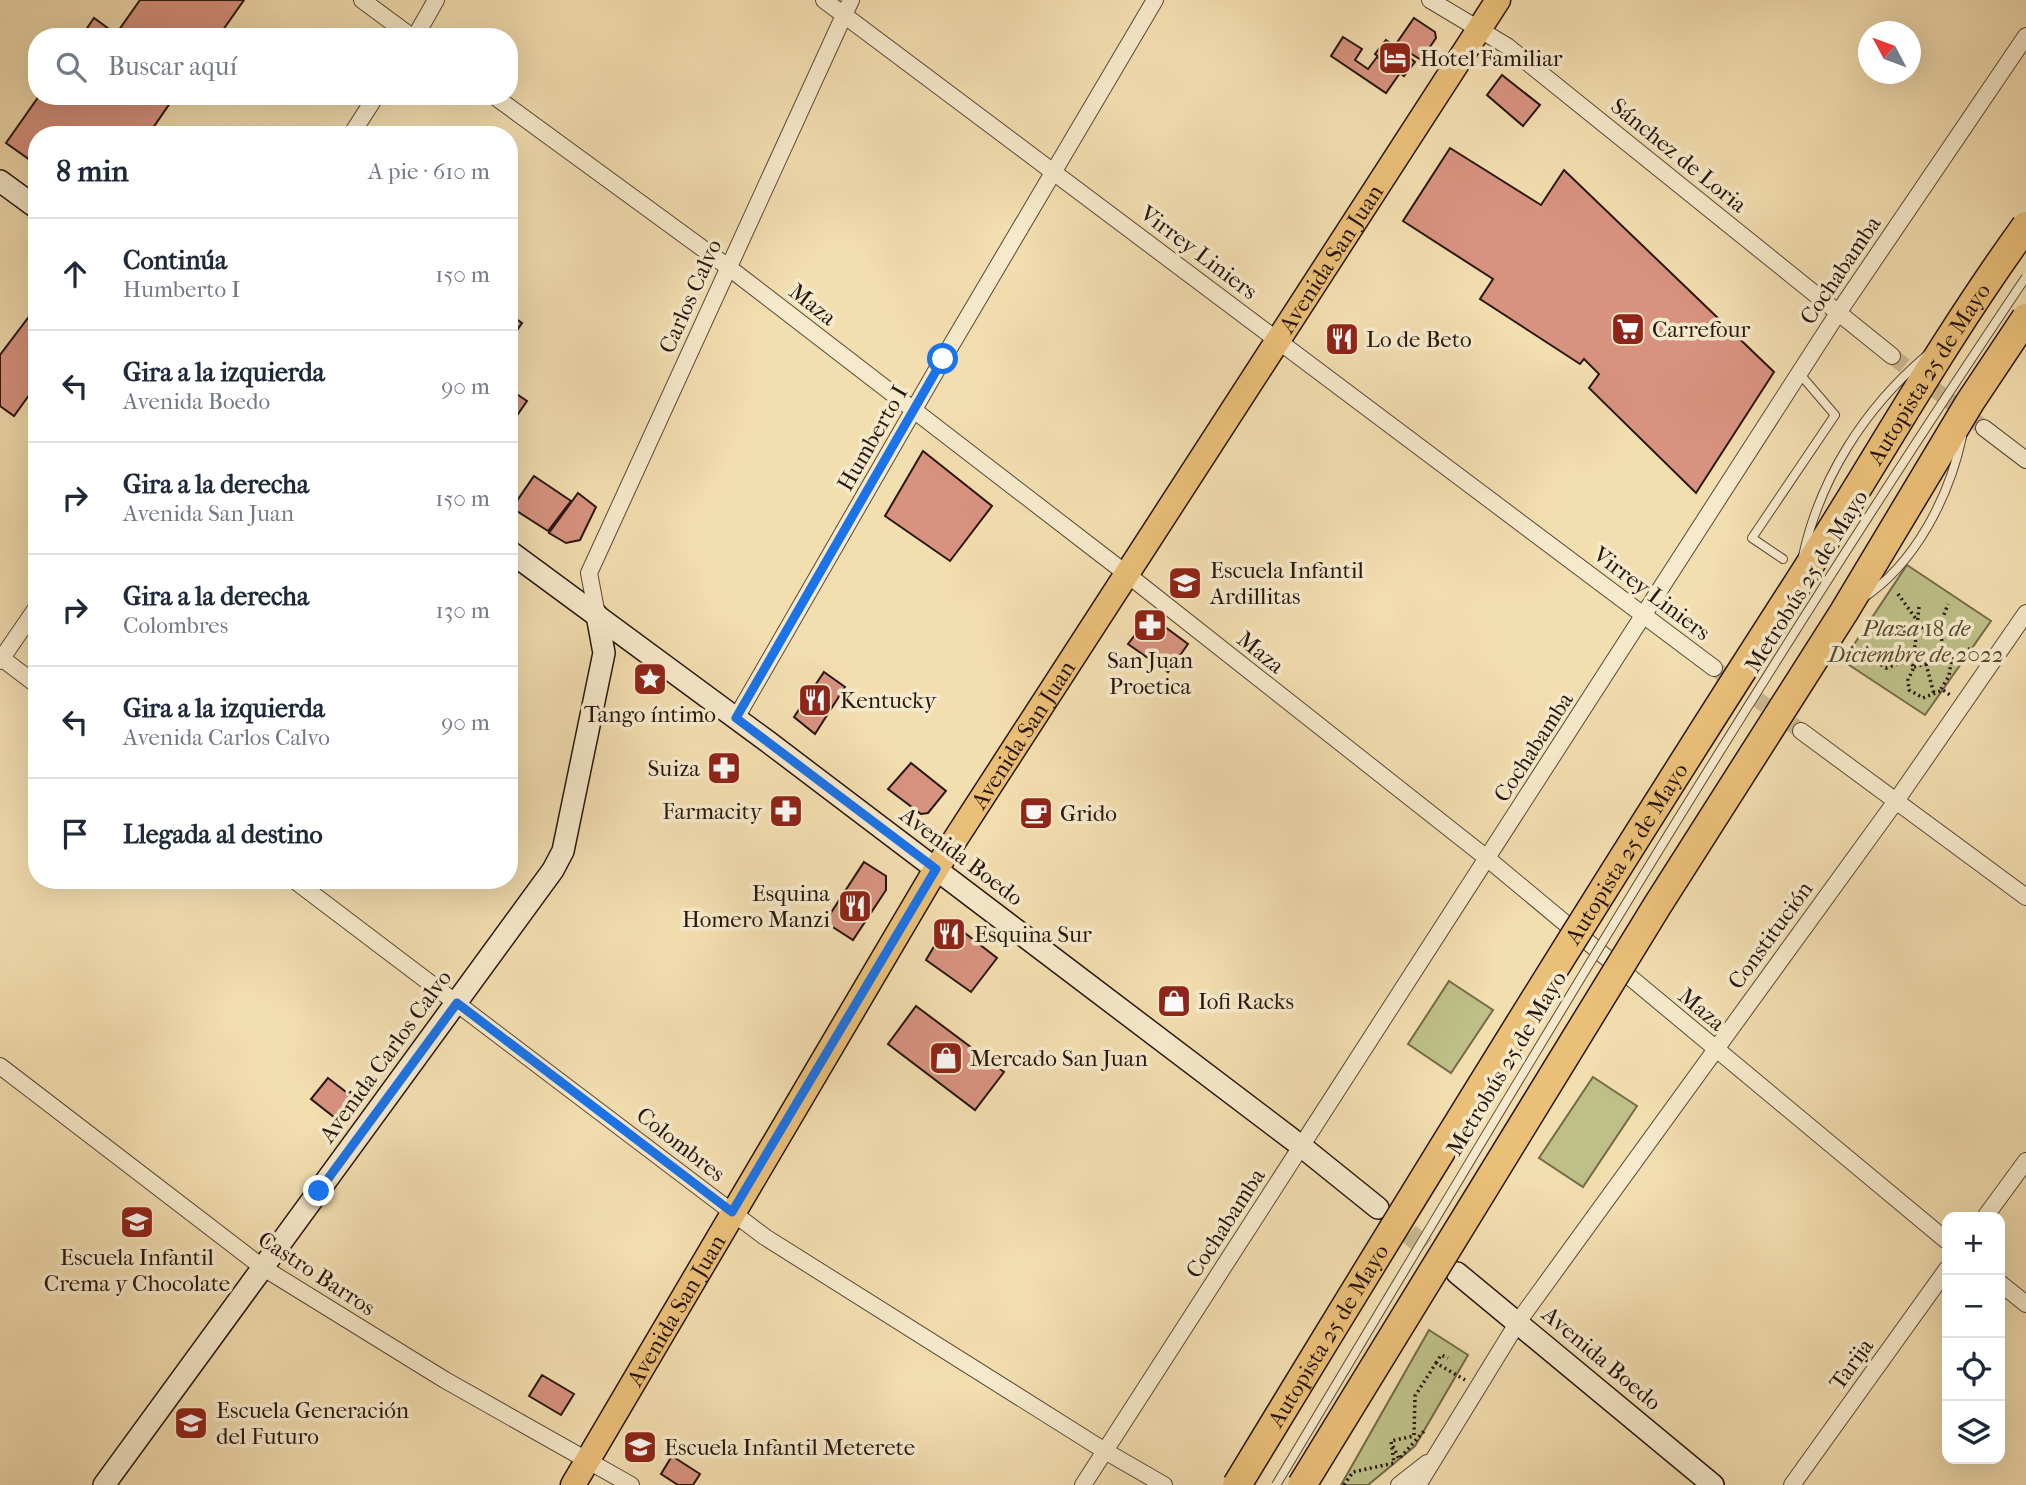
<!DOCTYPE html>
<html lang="es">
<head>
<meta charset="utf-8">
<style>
  body { margin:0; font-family:"IM FELL French Canon",serif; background:#f2f2f3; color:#1f2937 }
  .controls { position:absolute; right:21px; bottom:21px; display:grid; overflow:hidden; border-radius:14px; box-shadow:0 7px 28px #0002 }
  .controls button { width:63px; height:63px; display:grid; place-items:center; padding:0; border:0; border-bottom:2px solid #e0e1e3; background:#fff; color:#1f2937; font:35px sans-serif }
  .compass { position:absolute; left:1858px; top:21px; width:63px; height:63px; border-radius:50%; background:#fff; box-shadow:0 7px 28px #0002; rotate:311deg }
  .stop { position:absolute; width:21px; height:21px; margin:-16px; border:5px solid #1a73e8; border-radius:50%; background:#fff }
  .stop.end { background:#1a73e8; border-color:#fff; box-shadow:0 2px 7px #0008 }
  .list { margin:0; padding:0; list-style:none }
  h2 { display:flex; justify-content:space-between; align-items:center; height:91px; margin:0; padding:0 28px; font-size:30px }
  h2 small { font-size:23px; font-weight:400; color:#747a83 }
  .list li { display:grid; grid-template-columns:46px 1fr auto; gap:21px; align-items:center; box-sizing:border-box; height:112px; padding:0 28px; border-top:2px solid #e0e1e3 }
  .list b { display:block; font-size:26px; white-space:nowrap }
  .list p { margin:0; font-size:23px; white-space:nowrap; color:#747a83 }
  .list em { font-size:23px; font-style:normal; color:#747a83 }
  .icon { flex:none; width:38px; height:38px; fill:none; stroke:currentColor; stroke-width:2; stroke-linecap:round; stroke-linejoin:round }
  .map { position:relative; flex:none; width:2026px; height:1485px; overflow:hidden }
  .search { position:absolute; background:#fff; box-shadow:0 7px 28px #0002; left:28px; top:28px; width:490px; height:77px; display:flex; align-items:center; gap:18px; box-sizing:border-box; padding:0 24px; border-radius:28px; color:#747a83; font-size:26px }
  .panel { position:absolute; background:#fff; box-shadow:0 7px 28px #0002; left:28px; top:126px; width:490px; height:763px; border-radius:28px }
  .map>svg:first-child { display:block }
  .green { fill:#bec088; stroke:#736b4a; stroke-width:2 }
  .building { fill:#d89380; stroke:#28160c; stroke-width:2 }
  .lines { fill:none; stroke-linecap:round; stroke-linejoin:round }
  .street-tunnel { stroke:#cab68f; stroke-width:16; stroke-dasharray:16 8; stroke-linecap:butt }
  .secondary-tunnel { stroke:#cab68f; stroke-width:21; stroke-dasharray:21 10; stroke-linecap:butt }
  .lane-casing { stroke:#5b4835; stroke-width:10 }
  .street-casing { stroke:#5b4835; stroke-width:18 }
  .secondary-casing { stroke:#28160c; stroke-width:24 }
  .primary-casing { stroke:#28160c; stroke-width:27 }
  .path { stroke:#28160c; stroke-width:3.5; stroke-dasharray:2 3.5; stroke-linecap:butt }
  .lane { stroke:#f7eacc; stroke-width:8 }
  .street { stroke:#f7eacc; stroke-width:16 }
  .secondary { stroke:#f7eacc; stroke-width:21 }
  .primary { stroke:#eabf78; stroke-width:24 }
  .lane-bridge-casing { stroke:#5b4835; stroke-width:10; stroke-linecap:butt }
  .highway-bridge-casing { stroke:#28160c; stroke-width:31; stroke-linecap:butt }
  .lane-bridge { stroke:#f7eacc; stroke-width:8 }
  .highway-bridge { stroke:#eabf78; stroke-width:28 }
  .route { stroke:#1a73e8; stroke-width:9 }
  .labels { text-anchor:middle; stroke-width:7; stroke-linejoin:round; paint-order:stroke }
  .poi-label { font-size:23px; fill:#28160c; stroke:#f7eacc; text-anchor:start }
  .street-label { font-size:23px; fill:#28160c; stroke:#f7eacc }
  .park-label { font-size:23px; font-style:italic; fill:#554931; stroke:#f7eacc }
</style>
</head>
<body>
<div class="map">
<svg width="2026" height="1485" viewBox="0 0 2026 1485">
  <rect width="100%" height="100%" fill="#f3deb0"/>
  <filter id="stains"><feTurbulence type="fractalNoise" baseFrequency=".00286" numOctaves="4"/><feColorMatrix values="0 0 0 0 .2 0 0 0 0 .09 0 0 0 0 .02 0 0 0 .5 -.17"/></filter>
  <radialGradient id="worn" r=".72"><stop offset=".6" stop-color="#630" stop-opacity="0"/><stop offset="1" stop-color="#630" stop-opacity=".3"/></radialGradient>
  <!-- green -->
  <path class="green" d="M1907,565L1991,621L1925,715L1843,661Z
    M1449,981L1493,1010L1451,1073L1408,1044Z
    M1593,1077L1637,1106L1583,1187L1539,1158Z
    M1429,1330L1468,1355L1415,1446L1368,1485H1341Z"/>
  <!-- building -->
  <path class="building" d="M140,0H244L218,37H81L94,18L116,34Z
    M1414,18L1435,32L1436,38L1421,60L1396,44Z
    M1343,37L1362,49L1355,60L1368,69L1377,57L1400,73L1386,93L1331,56Z
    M1386,40L1415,62L1404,76L1375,54Z
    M1502,75L1540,105L1523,126L1487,95Z
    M39,96H175L148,135H37V165L6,143Z
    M1450,148L1541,205L1564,170L1774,372L1696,493L1589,388L1599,374L1584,359L1580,364L1480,299L1493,279L1403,221Z
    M37,306V384L14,416L0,406V355Z
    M509,314L522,323L509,342Z
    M509,389L527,401L509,427Z
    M923,451L992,506L950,561L885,516Z
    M534,476L571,501L548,531L512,508Z
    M578,493L596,507L580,540L566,543L549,533Z
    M1157,621L1188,644L1168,672L1128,644L1141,627Z
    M824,672L845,687L815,734L794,717Z
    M911,763L946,791L928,813L921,814L888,789Z
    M864,862L886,876V890L853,940L825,922Z
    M961,930L997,958L971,992L926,960L942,933Z
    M916,1006L1004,1072L975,1110L888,1044Z
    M328,1078L355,1099L339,1121L311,1099Z
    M542,1375L574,1394L561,1415L529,1396Z
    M672,1456L700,1474L693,1485H678L661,1474Z"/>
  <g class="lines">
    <!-- street-tunnel -->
    <path class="street-tunnel" d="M1892,356L1984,428
      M1714,668L1801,731"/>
    <!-- secondary-tunnel -->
    <path class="secondary-tunnel" d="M1385,1214L1452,1269"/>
    <!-- lane casing -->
    <g class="lane-casing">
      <path id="lane" d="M1783,559L1752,538L1835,415L1799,373"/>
    </g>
    <!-- street casing -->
    <g class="street-casing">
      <path id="street" d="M362,0L412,37
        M824,0L1714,668
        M1430,0L1507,46L1892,356
        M415,37L436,0
        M494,96L728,267L1128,575L1488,859L1947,1241
        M351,135L376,96
        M1984,428L2026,460
        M597,615L589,573L851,0
        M0,657L37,685
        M0,661L37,607
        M736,718L943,359L1155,0
        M1801,731L2026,897
        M294,880L765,1237L1105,1451L1164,1485
        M0,1066L262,1267L445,1380L631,1485
        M1985,1217L2026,1161
        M2000,1283L2026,1304
        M1083,1485L1838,313L2026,36
        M1399,1485L1427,1463
        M1418,1485L1518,1322L1896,801L2026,613
        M1792,1485L1947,1269"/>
    </g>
    <!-- secondary casing -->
    <g class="secondary-casing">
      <path id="secondary" d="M0,181L37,208
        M509,551L767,741L1301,1146L1378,1208
        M1457,1273L1713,1485
        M104,1485L553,870L563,851L604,653L597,615"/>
    </g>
    <!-- primary casing -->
    <g class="primary-casing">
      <g id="primary">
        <path id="s1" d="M573,1485L936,869L1498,0"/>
      </g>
    </g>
    <!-- path -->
    <path class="path" d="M1898,594L1916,619
      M1919,607L1914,655L1909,660L1914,667L1908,680L1909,690L1923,698L1943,690L1950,695
      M1940,625L1948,604
      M1863,652L1886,668L1909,660
      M1952,652L1970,649
      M1926,664L1934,694
      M1914,667L1926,664L1943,651L1940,625L1917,628
      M1941,689L1949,676L1952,655L1943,651
      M1436,1363L1441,1355L1448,1358
      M1393,1446L1399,1459L1425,1430
      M1344,1485L1353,1472L1394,1463L1391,1441L1414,1436L1415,1396L1436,1363L1465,1380"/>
    <!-- lane -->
    <use href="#lane" class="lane"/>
    <!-- street -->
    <use href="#street" class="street"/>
    <!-- secondary -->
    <use href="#secondary" class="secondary"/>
    <!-- primary -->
    <use href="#primary" class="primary"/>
    <!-- lane-bridge casing -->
    <g class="lane-bridge-casing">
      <path id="lane-bridge" d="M1803,556C1820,478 1865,408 1926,356
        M1863,598C1915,564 1949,497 1962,437
        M1276,1485C1520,1078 1761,670 2026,277"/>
    </g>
    <!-- highway-bridge casing -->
    <g class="highway-bridge-casing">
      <g id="highway-bridge">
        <path id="s2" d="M1237,1485C1419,1185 1603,886 1793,591C1871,470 1941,343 2026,226"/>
        <path d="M1302,1485L1657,906L1844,612L1970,402L2026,318"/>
      </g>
    </g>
    <!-- lane-bridge -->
    <use href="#lane-bridge" class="lane-bridge"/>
    <!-- highway-bridge -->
    <use href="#highway-bridge" class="highway-bridge"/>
  </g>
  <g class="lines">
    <!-- route -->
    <path class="route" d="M319,1191L457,1003L732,1212L936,869L736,718L943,359"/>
  </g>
  <!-- icons -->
  <defs>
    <g id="hotel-square" transform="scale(1.75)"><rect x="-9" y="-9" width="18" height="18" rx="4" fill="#8f2418" stroke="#f7eacc"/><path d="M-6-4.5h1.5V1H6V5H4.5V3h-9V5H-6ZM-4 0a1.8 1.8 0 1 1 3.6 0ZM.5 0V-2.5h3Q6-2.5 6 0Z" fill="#fff"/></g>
    <g id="supermarket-square" transform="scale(1.75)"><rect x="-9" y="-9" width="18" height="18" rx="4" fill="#8f2418" stroke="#f7eacc"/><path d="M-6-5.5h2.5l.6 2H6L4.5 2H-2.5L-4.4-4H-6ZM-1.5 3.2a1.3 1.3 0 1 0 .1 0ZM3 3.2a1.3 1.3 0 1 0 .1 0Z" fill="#fff"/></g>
    <g id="restaurant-square" transform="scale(1.75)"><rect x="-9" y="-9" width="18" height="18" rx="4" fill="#8f2418" stroke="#f7eacc"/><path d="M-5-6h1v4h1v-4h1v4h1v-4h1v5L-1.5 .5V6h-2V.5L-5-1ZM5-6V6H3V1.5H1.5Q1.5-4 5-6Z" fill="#fff"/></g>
    <g id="school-square" transform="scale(1.75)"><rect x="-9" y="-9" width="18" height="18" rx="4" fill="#8f2418" stroke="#f7eacc"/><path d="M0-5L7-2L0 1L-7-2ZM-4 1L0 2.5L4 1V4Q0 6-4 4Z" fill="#fff"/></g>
    <g id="pharmacy-square" transform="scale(1.75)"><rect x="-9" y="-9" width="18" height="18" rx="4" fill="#8f2418" stroke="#f7eacc"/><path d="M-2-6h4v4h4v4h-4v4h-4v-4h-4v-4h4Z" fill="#fff"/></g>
    <g id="sight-square" transform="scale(1.75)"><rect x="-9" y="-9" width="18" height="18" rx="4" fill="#8f2418" stroke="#f7eacc"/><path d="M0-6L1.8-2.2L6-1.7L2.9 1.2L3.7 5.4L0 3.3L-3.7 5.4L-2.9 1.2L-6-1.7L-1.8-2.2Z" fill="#fff"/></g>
    <g id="cafe-square" transform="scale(1.75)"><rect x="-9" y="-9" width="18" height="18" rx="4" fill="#8f2418" stroke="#f7eacc"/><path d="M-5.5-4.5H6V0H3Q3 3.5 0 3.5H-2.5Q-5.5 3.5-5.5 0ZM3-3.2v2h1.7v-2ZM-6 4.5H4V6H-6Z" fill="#fff"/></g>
    <g id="shop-square" transform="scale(1.75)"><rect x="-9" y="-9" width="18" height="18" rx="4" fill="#8f2418" stroke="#f7eacc"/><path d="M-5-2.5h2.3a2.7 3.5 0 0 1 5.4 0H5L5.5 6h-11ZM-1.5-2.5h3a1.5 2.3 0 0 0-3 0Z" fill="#fff"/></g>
  </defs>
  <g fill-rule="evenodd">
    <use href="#hotel-square" x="1395" y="58"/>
    <use href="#supermarket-square" x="1628" y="329"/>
    <use href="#restaurant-square" x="1342" y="339"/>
    <use href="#school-square" x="1185" y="583"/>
    <use href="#pharmacy-square" x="1150" y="625"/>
    <use href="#sight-square" x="650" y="679"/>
    <use href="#restaurant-square" x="815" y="700"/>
    <use href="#pharmacy-square" x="724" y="768"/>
    <use href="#pharmacy-square" x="786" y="811"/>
    <use href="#cafe-square" x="1036" y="813"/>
    <use href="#restaurant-square" x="855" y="906"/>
    <use href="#restaurant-square" x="949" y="934"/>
    <use href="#shop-square" x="1174" y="1001"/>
    <use href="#shop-square" x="946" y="1058"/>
    <use href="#school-square" x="137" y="1222"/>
    <use href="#school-square" x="191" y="1423"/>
    <use href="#school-square" x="640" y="1447"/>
  </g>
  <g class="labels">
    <!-- poi labels -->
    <g class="poi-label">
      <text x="1420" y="66">Hotel Familiar</text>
      <text x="1652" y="337">Carrefour</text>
      <text x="1366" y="347">Lo de Beto</text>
      <text x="1210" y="578">Escuela Infantil<tspan x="1210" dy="26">Ardillitas</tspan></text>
      <text x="1150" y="668" text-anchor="middle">San Juan<tspan x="1150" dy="26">Proetica</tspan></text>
      <text x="840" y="708">Kentucky</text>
      <text x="650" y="722" text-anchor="middle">Tango íntimo</text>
      <text x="700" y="776" text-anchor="end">Suiza</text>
      <text x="762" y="819" text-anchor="end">Farmacity</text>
      <text x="1060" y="821">Grido</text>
      <text x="830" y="901" text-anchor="end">Esquina<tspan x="830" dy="26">Homero Manzi</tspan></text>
      <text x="974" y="942">Esquina Sur</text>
      <text x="1198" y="1009">Iofi Racks</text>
      <text x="970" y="1066">Mercado San Juan</text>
      <text x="137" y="1265" text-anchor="middle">Escuela Infantil<tspan x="137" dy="26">Crema y Chocolate</tspan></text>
      <text x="216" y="1418">Escuela Generación<tspan x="216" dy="26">del Futuro</tspan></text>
      <text x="664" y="1455">Escuela Infantil Meterete</text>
    </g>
    <!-- street labels -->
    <g class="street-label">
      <text transform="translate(1679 155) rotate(39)" y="8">Sánchez de Loria</text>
      <text transform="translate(1199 252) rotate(37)" y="8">Virrey Liniers</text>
      <text dy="8" stroke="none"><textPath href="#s1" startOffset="1442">Avenida San Juan</textPath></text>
      <text transform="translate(1840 270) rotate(-56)" y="8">Cochabamba</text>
      <text transform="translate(690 296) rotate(-66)" y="8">Carlos Calvo</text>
      <text transform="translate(813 304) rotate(38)" y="8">Maza</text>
      <text dy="8" stroke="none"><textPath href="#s2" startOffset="1309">Autopista 25 de Mayo</textPath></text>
      <text transform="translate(872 438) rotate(-60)" y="8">Humberto I</text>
      <text transform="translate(1806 581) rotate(-58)" y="8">Metrobús 25 de Mayo</text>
      <text transform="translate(1652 593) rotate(37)" y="8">Virrey Liniers</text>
      <text transform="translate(1261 652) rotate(39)" y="8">Maza</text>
      <text dy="8" stroke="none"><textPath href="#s1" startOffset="875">Avenida San Juan</textPath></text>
      <text transform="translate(1533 747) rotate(-57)" y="8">Cochabamba</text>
      <text dy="8" stroke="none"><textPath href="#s2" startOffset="742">Autopista 25 de Mayo</textPath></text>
      <text transform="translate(962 856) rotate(37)" y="8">Avenida Boedo</text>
      <text transform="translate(1770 935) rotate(-54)" y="8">Constitución</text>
      <text transform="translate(1702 1009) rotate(40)" y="8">Maza</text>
      <text transform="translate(385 1056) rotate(-54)" y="8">Avenida Carlos Calvo</text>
      <text transform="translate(1506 1063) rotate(-59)" y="8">Metrobús 25 de Mayo</text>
      <text transform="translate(681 1144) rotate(38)" y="8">Colombres</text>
      <text transform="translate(1225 1223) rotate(-57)" y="8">Cochabamba</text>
      <text transform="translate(317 1273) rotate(33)" y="8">Castro Barros</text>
      <text dy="8" stroke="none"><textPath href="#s1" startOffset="203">Avenida San Juan</textPath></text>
      <text dy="8" stroke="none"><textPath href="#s2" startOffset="175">Autopista 25 de Mayo</textPath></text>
      <text transform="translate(1602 1358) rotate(40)" y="8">Avenida Boedo</text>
      <text transform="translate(1851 1364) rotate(-54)" y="8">Tarija</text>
    </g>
    <!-- park labels -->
    <g class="park-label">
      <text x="1916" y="636">Plaza 18 de<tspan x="1916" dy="26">Diciembre de 2022</tspan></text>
    </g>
  </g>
  <rect width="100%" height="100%" filter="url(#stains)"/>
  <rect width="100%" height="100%" fill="url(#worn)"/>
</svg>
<div class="controls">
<button>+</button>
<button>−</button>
<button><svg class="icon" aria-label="locate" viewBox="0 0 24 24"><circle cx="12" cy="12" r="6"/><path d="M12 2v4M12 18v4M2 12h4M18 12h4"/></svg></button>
<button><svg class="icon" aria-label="layers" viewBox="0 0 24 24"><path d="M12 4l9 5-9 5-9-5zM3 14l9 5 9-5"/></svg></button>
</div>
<svg class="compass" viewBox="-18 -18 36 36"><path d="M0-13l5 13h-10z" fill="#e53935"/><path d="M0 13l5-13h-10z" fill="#747a83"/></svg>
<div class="stop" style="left:943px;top:359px"></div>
<div class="stop end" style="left:319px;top:1191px"></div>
<div class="search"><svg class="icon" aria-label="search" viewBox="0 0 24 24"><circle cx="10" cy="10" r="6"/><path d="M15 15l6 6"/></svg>Buscar aquí</div>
<section class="panel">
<h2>8 min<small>A pie · 610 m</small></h2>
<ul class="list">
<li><svg class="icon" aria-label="ahead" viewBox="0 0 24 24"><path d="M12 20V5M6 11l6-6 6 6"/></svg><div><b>Continúa</b><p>Humberto I</p></div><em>150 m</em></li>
<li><svg class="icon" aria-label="left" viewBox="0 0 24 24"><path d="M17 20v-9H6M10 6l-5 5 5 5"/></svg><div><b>Gira a la izquierda</b><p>Avenida Boedo</p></div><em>90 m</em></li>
<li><svg class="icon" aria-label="right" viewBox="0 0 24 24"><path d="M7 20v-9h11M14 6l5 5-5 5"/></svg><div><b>Gira a la derecha</b><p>Avenida San Juan</p></div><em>150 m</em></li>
<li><svg class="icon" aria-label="right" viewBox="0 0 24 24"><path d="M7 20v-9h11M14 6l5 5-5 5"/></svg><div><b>Gira a la derecha</b><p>Colombres</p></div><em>130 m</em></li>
<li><svg class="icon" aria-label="left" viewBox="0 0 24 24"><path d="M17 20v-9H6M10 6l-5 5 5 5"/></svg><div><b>Gira a la izquierda</b><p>Avenida Carlos Calvo</p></div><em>90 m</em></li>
<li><svg class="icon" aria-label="arrive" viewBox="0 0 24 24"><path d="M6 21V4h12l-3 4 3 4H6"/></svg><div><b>Llegada al destino</b></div></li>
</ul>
</section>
</div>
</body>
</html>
